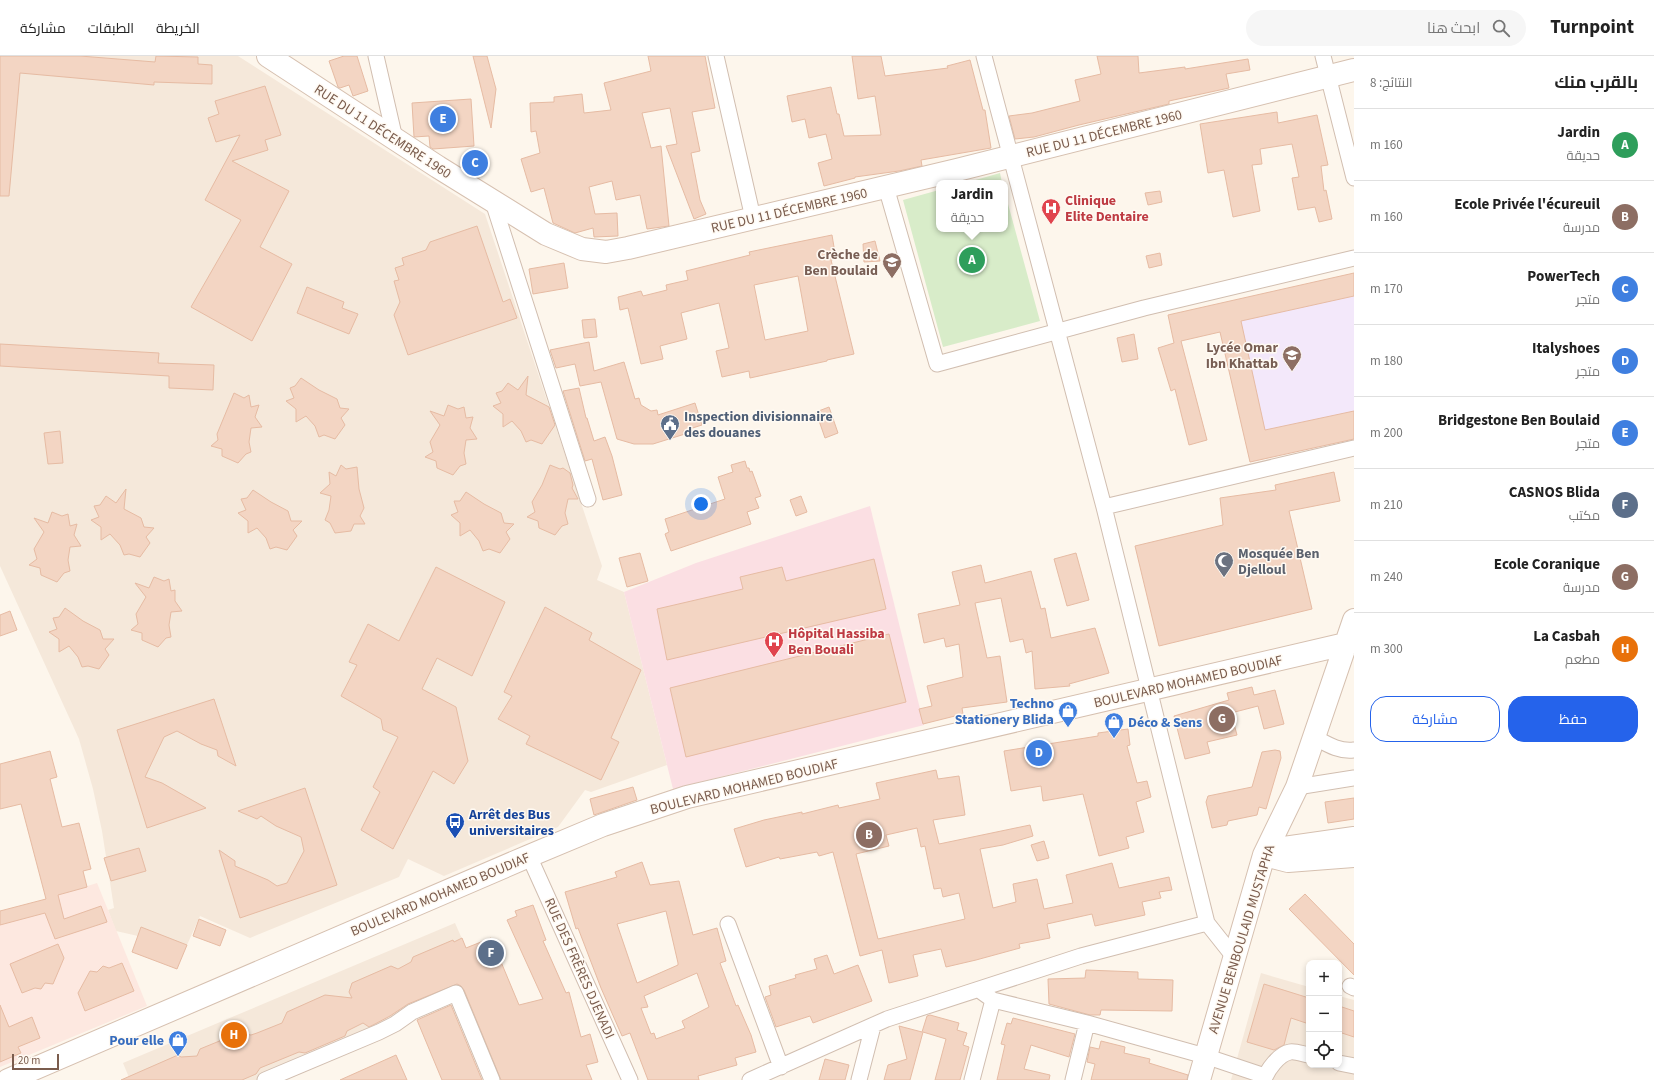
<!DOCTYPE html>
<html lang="ar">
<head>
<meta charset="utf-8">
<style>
  body { margin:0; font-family:"Source Sans 3",Cairo,sans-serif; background:#f6f6f6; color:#222; direction:rtl }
  .controls { position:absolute; right:12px; bottom:12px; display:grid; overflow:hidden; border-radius:8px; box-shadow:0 2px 6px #0003 }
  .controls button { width:36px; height:36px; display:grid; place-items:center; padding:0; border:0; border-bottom:1px solid #e0e0e0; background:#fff; color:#222; font:20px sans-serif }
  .scale { position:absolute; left:12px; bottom:10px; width:47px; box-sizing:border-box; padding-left:4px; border:2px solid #7a5c4d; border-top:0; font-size:11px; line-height:14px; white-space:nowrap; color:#7a5c4d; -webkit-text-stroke:3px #fffaf3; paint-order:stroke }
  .you { position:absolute; left:701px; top:448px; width:14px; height:14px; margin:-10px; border:3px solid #fff; border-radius:50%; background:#1a73e8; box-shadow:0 0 0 6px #1a73e833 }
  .badge { display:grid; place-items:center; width:26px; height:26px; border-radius:50%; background:#2563eb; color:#fff; font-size:13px; font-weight:700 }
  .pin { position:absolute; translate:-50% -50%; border:2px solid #fff; box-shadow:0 1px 4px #0006 }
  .popup { position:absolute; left:936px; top:124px; width:72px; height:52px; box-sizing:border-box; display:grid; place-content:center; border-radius:8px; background:#fff; filter:drop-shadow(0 1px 3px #0005); font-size:13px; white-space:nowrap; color:#767676 }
  .popup b { font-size:15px; color:#222 }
  .popup::after { content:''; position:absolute; left:50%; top:100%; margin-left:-8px; border:8px solid transparent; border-top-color:#fff }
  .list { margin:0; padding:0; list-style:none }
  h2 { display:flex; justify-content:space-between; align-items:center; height:52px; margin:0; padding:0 16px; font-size:17px }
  h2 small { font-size:13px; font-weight:400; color:#767676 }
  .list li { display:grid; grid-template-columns:26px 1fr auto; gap:12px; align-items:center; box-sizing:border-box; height:72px; padding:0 16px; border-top:1px solid #e0e0e0 }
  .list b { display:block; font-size:15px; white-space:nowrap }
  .list p { margin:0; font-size:13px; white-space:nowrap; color:#767676 }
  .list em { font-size:13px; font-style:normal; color:#767676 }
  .actions { display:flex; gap:8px; padding:12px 16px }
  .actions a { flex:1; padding:9px 0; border:1px solid #2563eb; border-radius:16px; text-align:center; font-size:14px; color:#2563eb }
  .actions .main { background:#2563eb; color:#fff }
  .icon { flex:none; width:22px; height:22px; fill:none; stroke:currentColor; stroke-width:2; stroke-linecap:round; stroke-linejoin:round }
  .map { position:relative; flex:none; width:1354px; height:1024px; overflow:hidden; direction:ltr }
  header { display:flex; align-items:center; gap:24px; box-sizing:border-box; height:56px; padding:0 20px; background:#fff; border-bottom:1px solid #e0e0e0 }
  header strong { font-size:19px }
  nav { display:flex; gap:22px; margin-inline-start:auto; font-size:14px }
  .search { width:280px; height:36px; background:#f6f6f6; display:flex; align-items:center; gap:10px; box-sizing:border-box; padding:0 14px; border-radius:22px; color:#767676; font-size:15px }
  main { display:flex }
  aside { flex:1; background:#fff }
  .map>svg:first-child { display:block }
  .residential { fill:#f5e8da }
  .commercial { fill:#fde8e0 }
  .education { fill:#f3e8fa }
  .medical { fill:#fbdfe3 }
  .green { fill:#d8ecc9 }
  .building { fill:#f3d5c3; stroke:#e6bba3; fill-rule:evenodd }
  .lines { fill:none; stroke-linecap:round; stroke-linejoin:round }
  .street-casing { stroke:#d1beb0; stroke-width:17 }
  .secondary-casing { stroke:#d6c0b0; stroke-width:24 }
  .street { stroke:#fff; stroke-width:15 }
  .secondary { stroke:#fff; stroke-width:22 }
  .labels { text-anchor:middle; stroke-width:3; stroke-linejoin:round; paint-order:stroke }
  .street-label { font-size:14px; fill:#7a5c4d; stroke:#fffaf3 }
  .health-label { font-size:14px; font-weight:bold; fill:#be3a42; stroke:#fffaf3; text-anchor:start }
  .education-label { font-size:14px; font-weight:bold; fill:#785e54; stroke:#fffaf3; text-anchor:end }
  .service-label { font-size:14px; font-weight:bold; fill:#4e5e75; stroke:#fffaf3; text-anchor:start }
  .worship-label { font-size:14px; font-weight:bold; fill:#5b616d; stroke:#fffaf3; text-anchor:start }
  .shop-label { font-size:14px; font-weight:bold; fill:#366cbe; stroke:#fffaf3; text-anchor:end }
  .transit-label { font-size:14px; font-weight:bold; fill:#164399; stroke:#fffaf3; text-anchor:start }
</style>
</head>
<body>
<header>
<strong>Turnpoint</strong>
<div class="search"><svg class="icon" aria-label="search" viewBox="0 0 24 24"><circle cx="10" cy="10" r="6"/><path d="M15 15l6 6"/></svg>ابحث هنا</div>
<nav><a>الخريطة</a><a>الطبقات</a><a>مشاركة</a></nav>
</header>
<main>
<aside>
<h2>بالقرب منك<small>النتائج: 8</small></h2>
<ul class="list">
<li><span class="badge" style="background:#2e9e5b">A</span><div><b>Jardin</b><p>حديقة</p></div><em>160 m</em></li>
<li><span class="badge" style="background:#8d6e63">B</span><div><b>Ecole Privée l'écureuil</b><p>مدرسة</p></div><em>160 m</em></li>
<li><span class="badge" style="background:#3f7fe0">C</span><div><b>PowerTech</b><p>متجر</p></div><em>170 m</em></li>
<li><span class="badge" style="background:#3f7fe0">D</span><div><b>Italyshoes</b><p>متجر</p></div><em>180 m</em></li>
<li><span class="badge" style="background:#3f7fe0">E</span><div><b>Bridgestone Ben Boulaid</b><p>متجر</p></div><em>200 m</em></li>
<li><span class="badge" style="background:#5c6f8a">F</span><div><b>CASNOS Blida</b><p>مكتب</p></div><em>210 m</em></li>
<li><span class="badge" style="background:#8d6e63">G</span><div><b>Ecole Coranique</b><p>مدرسة</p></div><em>240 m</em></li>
<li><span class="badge" style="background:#e8710a">H</span><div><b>La Casbah</b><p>مطعم</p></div><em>300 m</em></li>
</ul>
<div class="actions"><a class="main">حفظ</a><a>مشاركة</a></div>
</aside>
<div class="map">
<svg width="1354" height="1024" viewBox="0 0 1354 1024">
  <rect width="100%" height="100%" fill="#fdf6ec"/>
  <!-- residential -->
  <path class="residential" d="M0,0H238L485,158L602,510L597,524L624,536L667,709L591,736L585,734L558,771L444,820L408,803L399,821L250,882L200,860L187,889L141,872L138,880L116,875L108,854L114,852L102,775L93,733L79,683L0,510Z
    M455,867L482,928L257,1024H130L123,1007Z
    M1261,917L1309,931V1009H1339V940L1354,944V1024H1231Z"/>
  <!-- commercial -->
  <path class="commercial" d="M97,827L147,950L0,1011V857Z"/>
  <!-- education -->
  <path class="education" d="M1354,217V383L1250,406L1214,249Z"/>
  <!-- medical -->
  <path class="medical" d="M870,450L924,669L673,733L624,536L696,507Z"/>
  <!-- green -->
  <path class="green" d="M1000,117L1002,127H965Z
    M939,134V173H1005V137L1040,265L943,291L903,144Z"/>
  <!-- building -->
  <path class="building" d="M0,0H80L155,6L156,0L198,1V8L212,9V28L154,26V29L20,17L9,140H0Z
    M344,0H357L368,35L353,40L349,29L340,32L338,31L329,5Z
    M473,0H487L496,33L491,72Z
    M648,0H705L715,52L692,56L700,95L691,97L700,144L706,158L694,163L666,90L677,88L670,52L642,57L651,92L661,90L669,170L647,173L640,139L616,144L612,125L589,131L595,158L617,157L618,180L594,181L593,172L575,177L553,167L544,132L531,136L521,103L540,97L536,75L531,76L530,47L554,46V41L582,38L584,57L611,54L604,27L651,15Z
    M852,0H881L885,20L948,12L947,10L970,4L983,54H985L991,92L921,104L922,110L899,115L855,121V122L824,130L818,107L832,103L826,78L809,82L805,63L792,66L787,40L831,31L837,58H839L844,80L881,79L875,40L858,43Z
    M1097,0H1138L1139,17L1185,11V13L1248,3L1250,14L1226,18L1229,32L1169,45V48L1079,69L1034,81L1015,83L1009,60L1032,57L1080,45L1075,24L1101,18Z
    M265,30L281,79L265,84L268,94L232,105L289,135L260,191L292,208L252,285L191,251L241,164L205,144L240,79L216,86L208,62L219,58L215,45Z
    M471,43L474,90L433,93L430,91L429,80L414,81L412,47Z
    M1277,56L1278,67L1317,59L1328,109L1321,110L1324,135L1326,134L1332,163L1319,166L1315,151L1298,154L1292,122L1299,121L1292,88L1260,93L1262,108L1252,109L1260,155L1233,161L1224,114L1208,117L1200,68Z
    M1160,135L1162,146L1148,149L1145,137Z
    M477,170L503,246L510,243L517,262L408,299L394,259L400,246L394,225L399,224L395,212L404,209L402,202L426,194L430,186Z
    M832,179L836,203L831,204L854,298L827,304V305L750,322L749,315L722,321L716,295L729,292L719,247L681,257L687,283L660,290L663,303L641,308L628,252L620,254L618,241L641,235L643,240L667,234L666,229L688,224L686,215L750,199L749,196ZM798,220L808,275L765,284L754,229Z
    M875,185L880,205L864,206L863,188Z
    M1160,197L1162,209L1149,212L1146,200Z
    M564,207L568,232L533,238L529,213Z
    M1354,217V240L1241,265L1265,374L1354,355V383L1250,406L1220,276L1181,285L1207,384L1189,389L1175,333L1171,335L1158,292L1174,287L1168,259Z
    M307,231L344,246L342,252L358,258L349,278L297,257Z
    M595,263L597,281L584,282L582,264Z
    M1134,278L1138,303L1122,306L1117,282Z
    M589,286L594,315L624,306L635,343L639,342L641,349L651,355L657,354L658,359L695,347L702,369L683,375L685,378L653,388H634L617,383L601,326L580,330L575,308L556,312L550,294Z
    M0,288L159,297L158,307L214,309L213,334L169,332V320L0,310Z
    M528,320L526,339L549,351L555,369L542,388L531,384L526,386L521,375L512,365L503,371V358L493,350L501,347L496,337L502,335L508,327L518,334Z
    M301,322L319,334L337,343L340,352L349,353L341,362L345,369L335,383L324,379L319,381L315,370L306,360L296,366V353L286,345L294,342L290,332L295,330Z
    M579,332L586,362H587L594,385L605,381L612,400L622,439L603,444L592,403L585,405L563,335Z
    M234,337L244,342L249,339L251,351L259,349L255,361L262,371L251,372L249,386L251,396L246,398L238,407L222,400V393L211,390L218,384L217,378Z
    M448,349L458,353L464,351L466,362L473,361L470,372L477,383L466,384L464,397L466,408L460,410L453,419L437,412L436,405L425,401L433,396L430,386L440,369L430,355L444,360Z
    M829,351L838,377L825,382L816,356Z
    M60,375L63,407L48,408L44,377Z
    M745,405L747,412H749L750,416L752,415L761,440L755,442L759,452L747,456L751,468L671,495L665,478L669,476L665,463L725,443L718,421L733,416L731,409Z
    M341,409L346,413L357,411L359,433L364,452L360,460L365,468H354L351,475L335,477L330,467L325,464L329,454L331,440L320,437L330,428L329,416L336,420Z
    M550,409L560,413L563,412L570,417L573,429L572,432L578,443H568L565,457L568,468L562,470L555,479L539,472L538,465L527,461L535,456L532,446L542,429Z
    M1334,416L1340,445L1289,455L1312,553L1159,590L1135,490L1223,469L1220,442L1276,434L1275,429Z
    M126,433L124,453L141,462L144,471L154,472L146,481L150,487L140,501L129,498L124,499L120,489L110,478L101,484V471L91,464L99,461L94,450L100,449L106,440L116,447Z
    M253,434L271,446L288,455L291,465H302L293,474L297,480L287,494L276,491L270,493L266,482L257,472L248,477V465L238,457L246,454L241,443L247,442Z
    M466,436L484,448L501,457L504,467L514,468L506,476L510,483L500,497L489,493L483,495L479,485L470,474L460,480V467L451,459L458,456L454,445H460Z
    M801,440L807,456L796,460L790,444Z
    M52,456L62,460L68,458L70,470L77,468L74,479L81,490L70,491L68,504L70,515L64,517L57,526L41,519L40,512L29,509L37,503L34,493L44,476L34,462L48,467Z
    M640,497L648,525L627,531L619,502Z
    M1076,497L1089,544L1067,550L1054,503Z
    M874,503L886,553L667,604L657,553L743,533L740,521L782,511L786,525Z
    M981,509L985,527L1031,515L1041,553L1045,552L1051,582L1095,572L1109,617L1069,628L1070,630L1035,633L1032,595L1026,597L1023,583L1010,586L1001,542L975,547L987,602L1000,600L1007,646L962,652L963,658L923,668L919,653L932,650L927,630L963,621L959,588L946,591L944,582L924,587L918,558L960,549L952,516Z
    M436,511L505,546L472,620L437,602L422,633L456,651L468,705L454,728L433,715L393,793L361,774L380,736L373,731L398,681L383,674L381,663L341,640L357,609L349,606L368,568L399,585Z
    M154,521L164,525L169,523L171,535L175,534V545L182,555L171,556L169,569L171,581L166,582L158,591L142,584V577L131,574L138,568L136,558L146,541L135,527L149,532Z
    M545,551L592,577L589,584L641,614L611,682L619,686L601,724L526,688L530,680L498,663L512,640L504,636Z
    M65,552L83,565L100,574L103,583H114L105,593L109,599L99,613L88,610L82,611L78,601L69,590L59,596V583L49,576L57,573L53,562L59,561Z
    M10,555L17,574L0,580V559Z
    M889,578L906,646L686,701L670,632Z
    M1252,631L1254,639L1275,634L1284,668L1264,673L1258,650L1231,657L1237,679L1207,686L1210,697L1185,703L1174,660L1229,644L1227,637Z
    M214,643L236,710L218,700L217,694L201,688L177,675L164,681L145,721L162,727L206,752L147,772L117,674Z
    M1128,673L1130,689L1127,690L1137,727L1147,725L1151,741L1136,746L1144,776L1126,781L1129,792L1099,800L1083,738L1043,745L1041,730L1011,735L1004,695L1098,680V677Z
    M1275,694L1280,695L1281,702L1266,753L1259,751L1257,759L1228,765L1227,769L1212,772L1206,746L1208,740L1252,731L1262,696Z
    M50,695L57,721L50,723L62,771L79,767L91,813L83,815L87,831L58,839L64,863L101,850L107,866L55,883L45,857L0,869V855L46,843L21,748L0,753V708Z
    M936,714L938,723L959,720L965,759L933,764L939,788L1030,769L1033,780L1003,789L980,793L993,852L1016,846L1013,828L1037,823L1044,853L1073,847L1066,819L1112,807L1119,832L1169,821L1172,834L1159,836L1161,842L1142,846L1145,859L1095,870L1092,858L1047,868L1050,882L1019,888L1020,892L976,904L946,911L941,893L913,899L918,920L889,927L882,894L860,900L833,796L819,800L817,796L780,803L779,801L746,811L734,773L764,764L802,756V758L838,749L839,752L880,743L876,727ZM917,772L921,791L925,790L934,833L941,832L943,841L959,837L965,863L878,883L856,798L889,790L886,779Z
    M633,731L637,744L594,759L590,743Z
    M305,732L337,829L240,862L219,794L235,805V810L268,824L277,830L287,827L304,795L301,781L276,770L261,760L257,763L238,755Z
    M1354,742V763L1328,767L1325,746Z
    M1044,785L1049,802L1037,805L1031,789Z
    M139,792L146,815L111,825L104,802Z
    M642,806L650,829L679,825L693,879L717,872L726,905L720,907L736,950L738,949L751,979L756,996L735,1002L737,1009L698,1020L699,1024H648L630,977L622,980L601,932L578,872L576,873L565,836L617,821L615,816ZM666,855L678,907V909L637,927L617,868ZM697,917L709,951L682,965L685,972L656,983L654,977L651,978L641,952L648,951L644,940Z
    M1305,838L1354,888V919L1289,853Z
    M533,849L546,884L543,885L566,937L569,936L581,981L590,978L598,1006L586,1009L592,1024H501L464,934L461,930L457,928L408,948L390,960L375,968L369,971L363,967L347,975L345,980L305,997L299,996L260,1012L256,1018L242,1024H121L178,999L181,1001L197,1000L200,993L239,977L251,979L257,977L282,967L287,956L325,939L352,942L349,936L352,927L391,910L398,913L411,906L413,901L453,884L454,886L462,882L466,892L491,882L519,949L543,943L507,864L517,860L515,855Z
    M199,863L226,874L220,890L193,880Z
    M141,871L187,889L177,913L132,896Z
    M58,888L64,902L53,928L45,927L41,933L35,932L22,937L10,908Z
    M827,899L834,918L858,909L872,945L813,967L810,960L776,971L765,941L771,939L769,930L796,922L795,919L817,913L814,903Z
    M122,907L134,935L85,955L78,937L90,915L97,916L103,910L109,912Z
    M1086,914L1138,916V923L1173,924L1172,955L1101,954L1100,959H1090L1049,948L1048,923L1085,922Z
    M1264,928L1309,942V968L1291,962L1284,989L1274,994L1247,986Z
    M0,949L9,971L32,961L40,982L18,991L21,997L0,1006Z
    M451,949L482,1024H442L417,964Z
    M1339,950L1354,955V981L1339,976Z
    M930,959L959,967L957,974L967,977L963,989L969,991L960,1024H935L946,983L923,976L910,1024H884L888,1009L907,1003L899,970L922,976L927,960Z
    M1013,962L1075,978L1069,1001L1031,989L1024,1013L1050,1019L1049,1024H997L1005,989L1001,988L1007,967L1011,968Z
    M1101,985L1125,991L1124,997L1150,1003L1149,1007L1188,1019L1187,1024H1091L1095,1008L1087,1006L1090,991L1099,993Z
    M396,999L407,1024H340Z
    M825,1003L849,1009L845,1024H819Z"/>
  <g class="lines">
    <!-- street casing -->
    <g class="street-casing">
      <path id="street" d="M376,0L395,83
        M716,0L753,162
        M984,0L1104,451L1207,867L1234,901
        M1323,0L1354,122
        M886,131L937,308L1144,252L1354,202
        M493,146L588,443
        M1104,451L1354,392
        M1314,681C1327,688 1339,696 1354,694
        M1297,731L1354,722
        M529,800L630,1024
        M728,868L781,1011
        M1350,930L1354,932
        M979,934L993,944L1087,967L1205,1000L1265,1020
        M1339,1007L1354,1010
        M265,1024L379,976L395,968L412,956L456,937L492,1024
        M750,1024L887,963L1081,900L1207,867
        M859,1024L873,970
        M972,1024L993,944
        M1073,1024L1087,967
        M1264,1024C1267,1014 1279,998 1290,996C1295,995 1303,998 1309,999"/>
    </g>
    <!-- secondary casing -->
    <g class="secondary-casing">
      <path id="secondary" d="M268,0L438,111L546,178L582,193L606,196L628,192L957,114L1354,14
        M1264,799L1284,792L1354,782
        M1269,800L1288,805L1354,800
        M8,1024L529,800L603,769L687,741L1354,586
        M1199,1024L1264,799L1297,731L1354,564"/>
    </g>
    <!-- street -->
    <use href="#street" class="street"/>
    <!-- secondary -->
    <use href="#secondary" class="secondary"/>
  </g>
  <!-- icons -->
  <defs>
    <g id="hospital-pin" transform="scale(1)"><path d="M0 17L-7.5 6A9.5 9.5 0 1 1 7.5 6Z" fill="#e0444e" stroke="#fffaf3"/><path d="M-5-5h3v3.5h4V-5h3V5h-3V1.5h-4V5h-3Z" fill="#fff"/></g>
    <g id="school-pin" transform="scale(1)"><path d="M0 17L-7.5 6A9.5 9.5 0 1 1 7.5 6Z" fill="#8d6e63" stroke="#fffaf3"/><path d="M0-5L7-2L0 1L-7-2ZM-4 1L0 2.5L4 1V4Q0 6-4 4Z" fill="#fff"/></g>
    <g id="civic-pin" transform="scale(1)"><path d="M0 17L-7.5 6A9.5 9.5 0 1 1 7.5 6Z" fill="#5c6f8a" stroke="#fffaf3"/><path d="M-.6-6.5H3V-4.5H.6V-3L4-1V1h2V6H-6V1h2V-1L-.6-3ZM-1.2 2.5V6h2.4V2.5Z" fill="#fff"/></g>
    <g id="mosque-pin" transform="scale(1)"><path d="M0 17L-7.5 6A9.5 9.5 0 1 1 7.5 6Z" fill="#6b7280" stroke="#fffaf3"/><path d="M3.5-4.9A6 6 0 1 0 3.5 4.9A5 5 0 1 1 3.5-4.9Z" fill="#fff"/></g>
    <g id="shop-pin" transform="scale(1)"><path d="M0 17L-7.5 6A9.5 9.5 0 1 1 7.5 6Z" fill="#3f7fe0" stroke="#fffaf3"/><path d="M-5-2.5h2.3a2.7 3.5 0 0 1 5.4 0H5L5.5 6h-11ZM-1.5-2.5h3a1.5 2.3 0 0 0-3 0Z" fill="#fff"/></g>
    <g id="bus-pin" transform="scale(1)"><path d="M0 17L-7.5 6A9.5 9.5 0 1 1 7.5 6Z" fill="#1a4fb4" stroke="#fffaf3"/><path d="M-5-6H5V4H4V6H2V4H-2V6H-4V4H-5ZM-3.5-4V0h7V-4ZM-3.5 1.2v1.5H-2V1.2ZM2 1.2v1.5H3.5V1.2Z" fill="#fff"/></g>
  </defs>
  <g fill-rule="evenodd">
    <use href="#hospital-pin" x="1051" y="152"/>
    <use href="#school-pin" x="892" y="206"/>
    <use href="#school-pin" x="1292" y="299"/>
    <use href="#civic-pin" x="670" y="368"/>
    <use href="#mosque-pin" x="1224" y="505"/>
    <use href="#hospital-pin" x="774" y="585"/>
    <use href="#shop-pin" x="1068" y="655"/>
    <use href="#shop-pin" x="1114" y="666"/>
    <use href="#bus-pin" x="455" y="766"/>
    <use href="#shop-pin" x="178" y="984"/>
  </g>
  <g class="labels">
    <!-- street labels -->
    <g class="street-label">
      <text transform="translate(383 75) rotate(33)" y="5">RUE DU 11 DÉCEMBRE 1960</text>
      <text transform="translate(1104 77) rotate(-14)" y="5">RUE DU 11 DÉCEMBRE 1960</text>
      <text transform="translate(789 154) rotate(-13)" y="5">RUE DU 11 DÉCEMBRE 1960</text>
      <text transform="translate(1188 625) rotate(-13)" y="5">BOULEVARD MOHAMED BOUDIAF</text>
      <text transform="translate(744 730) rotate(-14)" y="5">BOULEVARD MOHAMED BOUDIAF</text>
      <text transform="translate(440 838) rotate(-23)" y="5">BOULEVARD MOHAMED BOUDIAF</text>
      <text transform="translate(1241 883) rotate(-73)" y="5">AVENUE BENBOULAID MUSTAPHA</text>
      <text transform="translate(580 912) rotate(66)" y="5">RUE DES FRÈRES DJENADI</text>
    </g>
    <!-- health labels -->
    <g class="health-label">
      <text x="1065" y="149">Clinique<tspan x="1065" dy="16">Elite Dentaire</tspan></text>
      <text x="788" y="582">Hôpital Hassiba<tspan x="788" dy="16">Ben Bouali</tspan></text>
    </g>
    <!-- education labels -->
    <g class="education-label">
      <text x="878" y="203">Crèche de<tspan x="878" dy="16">Ben Boulaid</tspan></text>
      <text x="1278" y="296">Lycée Omar<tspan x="1278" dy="16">Ibn Khattab</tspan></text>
    </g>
    <!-- service labels -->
    <g class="service-label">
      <text x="684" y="365">Inspection divisionnaire<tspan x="684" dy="16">des douanes</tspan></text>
    </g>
    <!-- worship labels -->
    <g class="worship-label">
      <text x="1238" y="502">Mosquée Ben<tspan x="1238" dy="16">Djelloul</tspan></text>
    </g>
    <!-- shop labels -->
    <g class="shop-label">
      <text x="1054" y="652">Techno<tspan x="1054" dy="16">Stationery Blida</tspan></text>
      <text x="1128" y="671" text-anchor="start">Déco &amp; Sens</text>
      <text x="164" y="989">Pour elle</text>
    </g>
    <!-- transit labels -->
    <g class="transit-label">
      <text x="469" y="763">Arrêt des Bus<tspan x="469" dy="16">universitaires</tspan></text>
    </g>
  </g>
</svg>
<div class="controls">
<button>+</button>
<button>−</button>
<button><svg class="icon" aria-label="locate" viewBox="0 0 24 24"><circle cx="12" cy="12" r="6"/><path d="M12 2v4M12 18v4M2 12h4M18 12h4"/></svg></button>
</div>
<div class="scale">20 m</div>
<div class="you"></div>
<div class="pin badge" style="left:972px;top:204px;background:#2e9e5b">A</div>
<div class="popup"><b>Jardin</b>حديقة</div>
<div class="pin badge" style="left:869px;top:779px;background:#8d6e63">B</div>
<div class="pin badge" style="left:475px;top:107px;background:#3f7fe0">C</div>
<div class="pin badge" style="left:1039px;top:697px;background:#3f7fe0">D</div>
<div class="pin badge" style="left:443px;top:63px;background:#3f7fe0">E</div>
<div class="pin badge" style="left:491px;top:897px;background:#5c6f8a">F</div>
<div class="pin badge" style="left:1222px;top:663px;background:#8d6e63">G</div>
<div class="pin badge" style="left:234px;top:979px;background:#e8710a">H</div>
</div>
</main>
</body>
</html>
